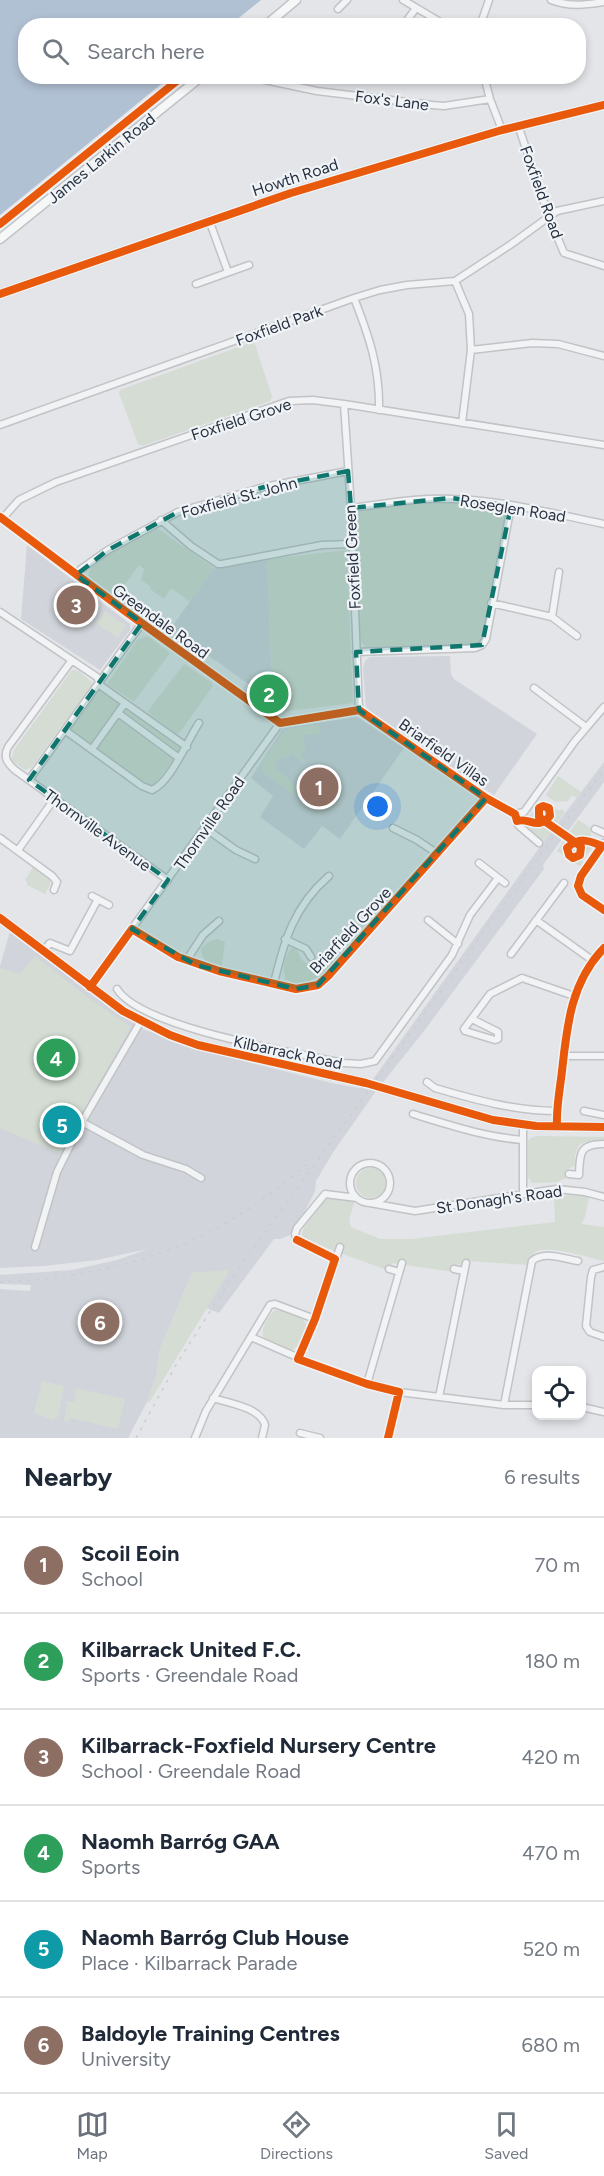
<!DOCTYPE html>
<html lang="en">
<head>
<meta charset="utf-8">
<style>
  body { margin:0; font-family:Figtree,sans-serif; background:#f6f6f7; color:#1f2937 }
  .controls { position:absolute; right:18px; bottom:18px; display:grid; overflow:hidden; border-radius:12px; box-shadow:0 3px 9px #0003 }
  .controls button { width:54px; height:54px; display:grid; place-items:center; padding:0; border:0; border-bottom:2px solid #e0e1e3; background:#fff; color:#1f2937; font:30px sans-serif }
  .you { position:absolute; left:378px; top:807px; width:21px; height:21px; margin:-15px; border:4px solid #fff; border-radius:50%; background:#1a73e8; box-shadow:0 0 0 9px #1a73e833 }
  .badge { display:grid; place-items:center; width:39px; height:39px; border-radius:50%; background:#6a717c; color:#fff; font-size:20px; font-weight:700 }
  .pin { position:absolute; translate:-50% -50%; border:3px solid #fff; box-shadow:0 2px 6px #0006 }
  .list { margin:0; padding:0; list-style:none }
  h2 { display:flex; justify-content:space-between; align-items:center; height:78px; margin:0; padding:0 24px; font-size:26px }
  h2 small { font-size:20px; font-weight:400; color:#747a83 }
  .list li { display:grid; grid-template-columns:39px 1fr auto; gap:18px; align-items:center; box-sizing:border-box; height:96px; padding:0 24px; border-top:2px solid #e0e1e3 }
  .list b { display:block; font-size:22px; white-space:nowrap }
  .list p { margin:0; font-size:20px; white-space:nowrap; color:#747a83 }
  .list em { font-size:20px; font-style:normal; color:#747a83 }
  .icon { flex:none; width:33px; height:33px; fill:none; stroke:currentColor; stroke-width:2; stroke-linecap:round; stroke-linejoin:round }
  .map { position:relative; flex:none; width:604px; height:1438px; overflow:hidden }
  .search { position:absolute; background:#fff; box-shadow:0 3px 9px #0003; left:18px; right:18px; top:18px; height:66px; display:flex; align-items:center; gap:15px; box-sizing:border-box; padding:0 21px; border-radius:24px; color:#747a83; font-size:22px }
  .sheet { height:654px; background:#fff }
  nav { display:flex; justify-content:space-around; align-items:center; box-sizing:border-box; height:84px; border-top:2px solid #e0e1e3; background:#fff; font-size:16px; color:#747a83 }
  nav a { display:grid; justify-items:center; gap:3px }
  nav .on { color:#6a717c }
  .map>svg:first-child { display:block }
  .built { fill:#d1d5db }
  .green { fill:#d4dcd3 }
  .water { fill:#b1c1d4 }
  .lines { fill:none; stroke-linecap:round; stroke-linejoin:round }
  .minor-casing { stroke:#c1c3c6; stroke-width:9 }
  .secondary-casing { stroke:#c1c3c6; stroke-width:11 }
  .minor { stroke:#f2f3f5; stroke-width:6 }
  .secondary { stroke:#f6f7f7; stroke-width:8 }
  .rail { stroke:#cbcdd0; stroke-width:1.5; stroke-dasharray:3 6; stroke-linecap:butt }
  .cycleway-casing { stroke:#f1f4f7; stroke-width:11 }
  .cycleway { stroke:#e8590c; stroke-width:8 }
  .marked { fill:#0f766e; fill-opacity:0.2; stroke:#0f766e; stroke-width:4.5; stroke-dasharray:12 8; stroke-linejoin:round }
  .labels { text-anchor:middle; stroke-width:4.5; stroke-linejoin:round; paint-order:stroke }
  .street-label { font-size:16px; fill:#293242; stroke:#f1f4f7 }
</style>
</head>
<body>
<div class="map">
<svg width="604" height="1438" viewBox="0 0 604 1438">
  <rect width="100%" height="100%" fill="#e3e5e8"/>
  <!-- built -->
  <path class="built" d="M27,545L130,624V630L100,670L21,619Z
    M267,559L272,685L263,695L218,662L169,631L213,569Z
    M450,656L451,674L454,679L537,734L494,795L373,714L366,707L363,668L365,661L370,657Z
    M357,717L404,748L340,839L322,826L304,849L260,817L273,796L251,778L283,728Z
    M604,762V782L543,865L544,869L424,1031L376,1091L334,1151L316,1181L315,1191L304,1213L290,1235L280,1239H274L219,1313L206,1308L229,1271L192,1273L159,1352L157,1374L147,1402L128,1438H0V1289L30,1291L31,1285L0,1284V1275L72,1270L117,1260L148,1249L97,1260L44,1266L0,1268V966L11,928L77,984L113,1010L145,1030L207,1052L336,1084L366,1089L544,841Z"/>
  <!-- green -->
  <path class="green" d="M252,342L255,344L272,397L270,401L142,446L138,444L119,393L120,390Z
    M431,502C448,502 490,500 504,511L505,516L482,640L476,644L365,647L360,640L356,518L359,512L362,511L397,505Z
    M157,528L214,568L190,602L171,588L164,599L150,589L151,587L141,580L144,569L139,565L116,597L88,576L90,569C109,554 133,534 157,528Z
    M347,550L353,703L281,712L290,699L272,685L267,559Z
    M105,611L126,626L118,638L96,623Z
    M148,636L170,653L134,702L107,684L138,639Z
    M184,664L211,682L213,686L180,732L176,734L147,712Z
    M72,670L79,671L102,691L180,747L181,750L155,784L152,786L145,784L63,724L32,767L25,770L11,760L14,750Z
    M314,725H319L320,733L318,735H304L303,737L306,746L300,755L307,761L304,763L298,760L293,753L286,758L278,760L275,767L295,786L301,776L305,775L313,778L311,784L299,798L265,774L260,765L284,732L289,729Z
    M558,776L581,792L577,798L572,795L568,801L555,802L546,795Z
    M314,784L332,797L320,813L303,801Z
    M542,800L559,811L561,809L565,812L544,841L520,823L532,814Z
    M578,820L591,828V848L582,861L583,865L581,867L557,851Z
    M34,866L50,878V885L45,894L27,885V882L25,880Z
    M218,939L225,942L222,965C209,965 201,961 201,948L210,941Z
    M295,947L302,960L311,966L329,948L339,956C324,972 310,990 286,980C281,969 285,957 291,948Z
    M35,956L95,1003L131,1027L76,1123L61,1154L0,1128V968L20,974Z
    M537,1136L604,1137V1141H589L579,1145L575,1155V1165L567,1170V1178L557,1182L532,1183L528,1177V1141L530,1138Z
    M356 1183a15 15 0 1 1 30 0a15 15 0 1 1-30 0Z
    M579,1195L589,1197L585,1217L581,1224L604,1227V1261C589,1258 548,1244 536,1252C531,1255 530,1260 529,1265L467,1261L464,1265L456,1264L454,1272L392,1263L390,1271L304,1240L302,1235L303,1229L323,1200L331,1196L355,1201L349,1219L351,1227L380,1239H412L555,1222L554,1196Z
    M230,1270L149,1403L147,1402L157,1374L159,1352L192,1273Z
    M275,1310C282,1310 302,1315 305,1322C309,1331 299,1348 291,1350L264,1340C260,1330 267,1317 275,1310Z
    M42,1381L64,1386L58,1417L53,1420L34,1413Z
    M76,1388L125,1399L118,1429L70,1418L68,1423L64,1420L67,1401L74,1402Z"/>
  <!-- water -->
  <path class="water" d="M0,0H261L230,25L26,26V76L170,77L0,215Z"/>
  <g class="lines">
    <!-- minor casing -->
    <g class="minor-casing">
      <path id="minor" d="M403,0L447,26
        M551,0C569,7 585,5 604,2
        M338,9L347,0
        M403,26L416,8
        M480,26L489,0
        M484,76L490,99L502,130
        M260,79L317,91L432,105L444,106L490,99
        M518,125L549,217L564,253L604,266
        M209,220L228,272
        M455,281L469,314L471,350L462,423
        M196,284L249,265
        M354,298C369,336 380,368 379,410
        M471,350L532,343L558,344L604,356
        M344,404L351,508L359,710
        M0,425L354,298L380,290L407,285L455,281L510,245L557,211L604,201
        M351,508C384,504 419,497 453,499C503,500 554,514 604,524
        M0,517L125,611L280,723
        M2,519L19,500L56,482L289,401L313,400L344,404L604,445
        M161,520L191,546L218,564H222L322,545L352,544
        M76,575L81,569L108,550L178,512L264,487L348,471
        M491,603L552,617L559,572
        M0,612L97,677L101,686L187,747
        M552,617L577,636
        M356,652L475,648L482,645L486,639L511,506
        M72,660L8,747C3,757 7,763 15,770L168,880
        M534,688L586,727
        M359,710L486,798L515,814
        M118,713L179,758
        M66,731L142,786L152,790C171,782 188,739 199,723
        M92,749L125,703
        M29,780L142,623
        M515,814L524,812L575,741L604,707
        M515,814L518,825L539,843
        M205,828L236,850L255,859
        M393,828L417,840L438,854
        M595,829L604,833
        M0,838L52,876L57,882L54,890
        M604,843L581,876L578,886L582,895L604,910
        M18,850L55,798
        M479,863L505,883
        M92,896L109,905
        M428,920L458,944
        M536,920L592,960
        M132,929L178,957L219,971L296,989L318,985L328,976L486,798
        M285,939L306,949L311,957
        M44,950L50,943L70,951L98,899
        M511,954L564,883
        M186,961L203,935L219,921
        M274,983C284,941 294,906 329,876
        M90,987L280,723L359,710
        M117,989C141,1028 297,1053 344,1063L361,1064L375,1061L452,955L470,915L498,878
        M472,1019L498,1032V1039L495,1040L465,1031L464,1029L490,994L522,978L574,996
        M564,1056H604
        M427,1082L435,1088C476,1100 515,1111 557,1111
        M584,1111L604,1115
        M413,1114C449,1125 485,1137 523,1140
        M82,1122L143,1155L186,1169L201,1178
        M523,1124V1193
        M557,1126C556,1108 560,1089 562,1071C567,1025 571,982 604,948
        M350 1183a20 20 0 1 1 40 0a20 20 0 1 1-40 0Z
        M569,1174L579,1175C580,1153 579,1144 604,1144
        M370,1203L415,1211L557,1189L585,1192L604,1197
        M35,1247L57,1172L82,1122L141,1021
        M335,1259L297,1240L295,1234L297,1228L325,1194L357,1198
        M604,1267L593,1270L591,1277L586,1326L590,1332L604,1337
        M389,1269L399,1272
        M454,1269L464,1271
        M251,1337L329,1371L399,1392L504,1405H536
        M298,1359L315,1319L340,1247
        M367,1384L402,1263
        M439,1397L466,1263
        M213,1398C228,1403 260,1407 265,1425L262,1438
        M504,1405L532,1261C544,1250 564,1259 578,1261
        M582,1407L604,1412
        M300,1433L320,1438
        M195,1438L206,1411L270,1305L275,1304L315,1319
        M388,1438L399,1392"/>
    </g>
    <!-- secondary casing -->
    <g class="secondary-casing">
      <path id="secondary" d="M265,26L296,0
        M0,239L202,76
        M0,294L291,193L502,130L604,105
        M0,918L123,1011L170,1035L198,1045L366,1083L493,1120L536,1126L604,1127"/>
    </g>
    <!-- minor -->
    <use href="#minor" class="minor"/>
    <!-- secondary -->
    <use href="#secondary" class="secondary"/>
    <!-- rail -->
    <path class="rail" d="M0,1282C78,1279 161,1262 229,1221C258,1204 284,1183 311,1161
      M136,1438L176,1365L227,1285L533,864L604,770"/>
    <!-- cycleway casing -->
    <g class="cycleway-casing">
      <path id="cycleway" d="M0,224L183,76
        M0,294L291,193L502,130L604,105
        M0,517L125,611L280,723L359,710L486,798L515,814L517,821C529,817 537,831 550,816L549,808L543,806L539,808V817L543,820L579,845L581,847L580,855L573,858L569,855L567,848C579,837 588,840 602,846L581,876L578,886L582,895L604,910
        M0,918L123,1011L170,1035L198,1045L366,1083L493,1120L536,1126L604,1127
        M90,987L132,929L178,957L219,971L296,989L318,985L328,976L486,798
        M557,1126C556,1108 560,1089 562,1071C567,1025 571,982 604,948
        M297,1240L335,1259L315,1319L298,1359L367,1384L399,1392L388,1438"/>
    </g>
    <!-- cycleway -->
    <use href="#cycleway" class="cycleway"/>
  </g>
  <!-- marked area -->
  <path class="marked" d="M348,471L351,508L451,498L511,506L482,645L356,652L359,710L486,798L318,985L296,989L196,965L132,929L168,880L29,780L142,623L76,575L108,550L178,512L264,487Z"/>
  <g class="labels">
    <!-- street labels -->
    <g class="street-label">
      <text transform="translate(392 100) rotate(7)" y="6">Fox's Lane</text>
      <text transform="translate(101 158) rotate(-39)" y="6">James Larkin Road</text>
      <text transform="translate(295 177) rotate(-18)" y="6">Howth Road</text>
      <text transform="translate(542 192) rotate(70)" y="6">Foxfield Road</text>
      <text transform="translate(279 325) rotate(-20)" y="6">Foxfield Park</text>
      <text transform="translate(241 419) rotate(-18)" y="6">Foxfield Grove</text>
      <text transform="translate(239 497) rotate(-15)" y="6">Foxfield St. John</text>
      <text transform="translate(513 508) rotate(9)" y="6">Roseglen Road</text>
      <text transform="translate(352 557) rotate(-93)" y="6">Foxfield Green</text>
      <text transform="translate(161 621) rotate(36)" y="6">Greendale Road</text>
      <text transform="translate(444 752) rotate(35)" y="6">Briarfield Villas</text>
      <text transform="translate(209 823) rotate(-55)" y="6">Thornville Road</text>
      <text transform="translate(98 830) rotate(36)" y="6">Thornville Avenue</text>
      <text transform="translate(350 930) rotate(-47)" y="6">Briarfield Grove</text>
      <text transform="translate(288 1052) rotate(12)" y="6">Kilbarrack Road</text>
      <text transform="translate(499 1199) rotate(-8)" y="6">St Donagh's Road</text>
    </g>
  </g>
</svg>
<div class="controls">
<button><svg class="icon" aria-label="locate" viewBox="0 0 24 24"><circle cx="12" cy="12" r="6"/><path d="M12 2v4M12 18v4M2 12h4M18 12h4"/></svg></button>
</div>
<div class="you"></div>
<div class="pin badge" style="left:319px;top:787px;background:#8d6e63">1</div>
<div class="pin badge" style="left:269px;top:694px;background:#2e9e5b">2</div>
<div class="pin badge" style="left:76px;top:605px;background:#8d6e63">3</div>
<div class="pin badge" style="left:56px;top:1058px;background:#2e9e5b">4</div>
<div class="pin badge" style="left:62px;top:1125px;background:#0f9aa8">5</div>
<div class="pin badge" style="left:100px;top:1322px;background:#8d6e63">6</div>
<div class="search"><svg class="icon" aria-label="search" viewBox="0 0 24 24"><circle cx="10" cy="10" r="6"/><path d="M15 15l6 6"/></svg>Search here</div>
</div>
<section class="sheet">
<h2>Nearby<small>6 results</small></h2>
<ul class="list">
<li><span class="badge" style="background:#8d6e63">1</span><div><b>Scoil Eoin</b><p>School</p></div><em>70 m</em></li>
<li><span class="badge" style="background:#2e9e5b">2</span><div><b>Kilbarrack United F.C.</b><p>Sports · Greendale Road</p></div><em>180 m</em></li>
<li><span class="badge" style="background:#8d6e63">3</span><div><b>Kilbarrack-Foxfield Nursery Centre</b><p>School · Greendale Road</p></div><em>420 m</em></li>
<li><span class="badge" style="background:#2e9e5b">4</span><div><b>Naomh Barróg GAA</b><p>Sports</p></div><em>470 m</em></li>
<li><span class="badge" style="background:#0f9aa8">5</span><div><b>Naomh Barróg Club House</b><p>Place · Kilbarrack Parade</p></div><em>520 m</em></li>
<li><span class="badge" style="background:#8d6e63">6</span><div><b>Baldoyle Training Centres</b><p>University</p></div><em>680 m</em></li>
</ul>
</section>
<nav>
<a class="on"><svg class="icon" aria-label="map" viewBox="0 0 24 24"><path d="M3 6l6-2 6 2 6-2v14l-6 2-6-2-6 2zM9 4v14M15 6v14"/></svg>Map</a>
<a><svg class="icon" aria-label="directions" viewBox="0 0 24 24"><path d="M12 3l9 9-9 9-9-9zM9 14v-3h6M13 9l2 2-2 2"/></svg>Directions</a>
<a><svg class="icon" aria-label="saved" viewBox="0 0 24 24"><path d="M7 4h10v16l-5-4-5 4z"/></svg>Saved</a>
</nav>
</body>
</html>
